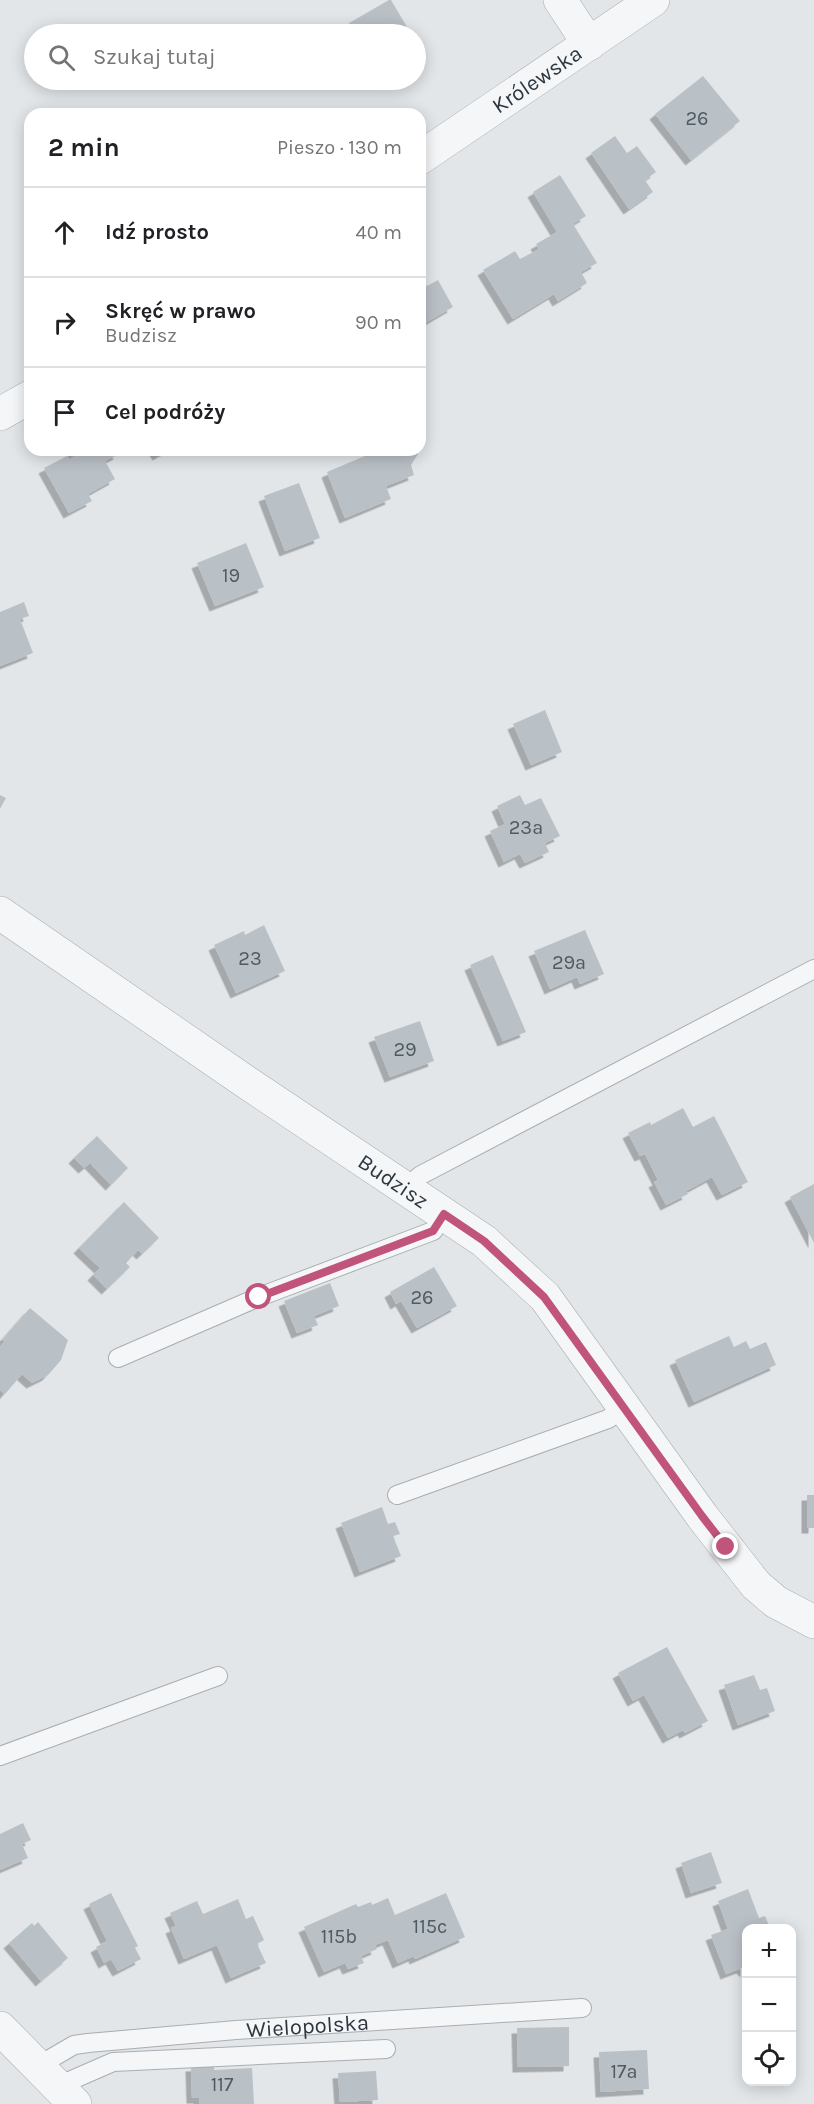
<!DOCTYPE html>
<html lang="pl">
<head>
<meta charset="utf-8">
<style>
  body { margin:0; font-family:Karla,sans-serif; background:#f6f6f6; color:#202124 }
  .controls { position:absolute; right:18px; bottom:18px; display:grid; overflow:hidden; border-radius:12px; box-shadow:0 3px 15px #0003 }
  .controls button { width:54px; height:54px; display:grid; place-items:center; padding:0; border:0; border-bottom:2px solid #e0e0e0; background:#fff; color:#202124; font:30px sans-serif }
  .stop { position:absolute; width:18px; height:18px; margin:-14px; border:4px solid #c1547b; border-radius:50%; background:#fff }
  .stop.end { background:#c1547b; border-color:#fff; box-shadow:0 2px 6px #0008 }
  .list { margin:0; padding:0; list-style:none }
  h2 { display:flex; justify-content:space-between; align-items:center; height:78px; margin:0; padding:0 24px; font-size:26px }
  h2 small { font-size:20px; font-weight:400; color:#757577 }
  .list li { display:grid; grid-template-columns:39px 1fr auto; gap:18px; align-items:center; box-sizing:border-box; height:90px; padding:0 24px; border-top:2px solid #e0e0e0 }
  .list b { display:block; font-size:22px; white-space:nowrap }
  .list p { margin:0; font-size:20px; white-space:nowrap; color:#757577 }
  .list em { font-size:20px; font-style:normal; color:#757577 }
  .icon { flex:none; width:33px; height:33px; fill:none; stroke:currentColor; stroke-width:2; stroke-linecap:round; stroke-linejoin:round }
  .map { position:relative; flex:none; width:814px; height:2104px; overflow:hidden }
  .search { position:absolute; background:#fff; box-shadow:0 3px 15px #0003; left:24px; top:24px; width:402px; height:66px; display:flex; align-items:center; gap:15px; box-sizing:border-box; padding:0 21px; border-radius:33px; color:#757577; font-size:22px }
  .panel { position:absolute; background:#fff; box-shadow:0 3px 15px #0003; left:24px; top:108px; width:402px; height:348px; border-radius:18px }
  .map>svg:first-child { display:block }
  .building { fill:#bac1c6; filter:url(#shadow) }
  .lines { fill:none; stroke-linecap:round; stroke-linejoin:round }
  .service-casing { stroke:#a8aeb3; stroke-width:20 }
  .minor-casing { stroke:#a8aeb3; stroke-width:34 }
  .tertiary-casing { stroke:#a8aeb3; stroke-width:34 }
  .service { stroke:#f5f6f8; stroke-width:18 }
  .minor { stroke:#f5f6f8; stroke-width:33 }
  .tertiary { stroke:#f5f6f8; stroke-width:33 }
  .route { stroke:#c1547b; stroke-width:8 }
  .labels { text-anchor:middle; stroke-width:6; stroke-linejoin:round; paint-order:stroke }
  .number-label { font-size:20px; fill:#505a62 }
  .street-label { font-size:22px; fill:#2c3740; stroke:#f2f5f7 }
</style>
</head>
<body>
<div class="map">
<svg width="814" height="2104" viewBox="0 0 814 2104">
  <defs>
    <filter id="shadow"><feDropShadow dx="-5.5" dy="5.5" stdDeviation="0" flood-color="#0004"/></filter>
  </defs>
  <rect width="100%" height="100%" fill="#e2e6e9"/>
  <!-- building -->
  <path class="building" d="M389,0H391L407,27L401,30L404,34H355L349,23Z
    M703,76L740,121L691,160L655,114Z
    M615,136L627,153L637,146L656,172L645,180L653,192L629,209L591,153Z
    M560,175L586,216L573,224L597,263L581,272L587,283L558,301L554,294L513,319L483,270L515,251L520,259L539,249L536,244L557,232L533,192Z
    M420,274L427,286L438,280L453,307L420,326Z
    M72,450H117L119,454L105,461L115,479L88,494L92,501L69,513L44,468L67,456L69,460L75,456Z
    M155,450H167L158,455Z
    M379,450H407L418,454L411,465L414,475L386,486L391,499L345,518L327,472Z
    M299,483L320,538L285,551L264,496Z
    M246,543L264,587L215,606L197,563Z
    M24,602L29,616L20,619L33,653L0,666V612Z
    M545,710L562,752L531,765L513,724Z
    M0,795L6,798L0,809Z
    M520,795L525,805L541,798L560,836L545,843L549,852L525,863L520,854L504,862L490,831L505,824L497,806Z
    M264,925L285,971L236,993L214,945L244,931L245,935Z
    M585,930L604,974L580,984L577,977L550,989L534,951Z
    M493,955L526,1032L503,1041L470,965Z
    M420,1021L434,1061L390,1077L374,1037Z
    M683,1108L693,1127L714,1116L748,1182L722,1195L712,1177L686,1191L688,1194L666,1205L654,1182L658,1180L645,1154L640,1156L628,1133L650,1122L651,1125Z
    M97,1136L128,1168L111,1185L90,1163L84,1168L74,1158Z
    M814,1184V1243L790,1197Z
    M124,1202L159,1238L142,1254L138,1250L126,1263L130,1267L107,1289L93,1275L100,1268L79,1248Z
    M434,1267L457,1306L417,1328L401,1301L396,1304L390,1292Z
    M330,1283L339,1306L314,1316L318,1325L297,1333L284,1301Z
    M30,1308L68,1340L61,1360L48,1375L32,1383L22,1374L5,1394L0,1390V1347L5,1341L2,1340Z
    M729,1336L734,1347L746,1341L750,1349L766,1342L776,1365L694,1402L675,1360Z
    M807,1495H814V1528H807Z
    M382,1507L388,1524L395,1522L400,1534L393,1536L401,1556L360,1572L341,1523Z
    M667,1647L708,1721L685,1733L683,1730L668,1738L644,1695L633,1701L618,1673Z
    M754,1675L760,1690L767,1688L775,1711L738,1725L724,1685Z
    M23,1823L31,1840L22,1844L28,1858L0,1870V1834Z
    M711,1852L722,1883L691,1893L681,1863Z
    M748,1889L759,1918L765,1916L770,1928H746V1972L742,1968L726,1974L711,1935L728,1929L718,1901Z
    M111,1893L138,1946L135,1948L141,1959L118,1971L111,1959L104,1963L96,1947L107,1941L89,1904Z
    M446,1893L465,1937L415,1959L414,1956L398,1963L388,1940L375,1945L377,1949L361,1956L364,1963L348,1969L345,1963L324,1972L304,1927L356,1904L358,1907L371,1902L372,1905L388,1898L395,1915Z
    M238,1899L246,1919L253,1916L264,1940L257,1944L266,1963L231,1978L217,1945L184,1959L171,1928L176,1926L170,1913L197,1901L203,1914Z
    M38,1922L68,1958L41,1981L9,1943L32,1923L34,1926Z
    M569,2027V2066L518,2067L517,2028Z
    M647,2050L649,2089L601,2092L599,2052Z
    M214,2065V2070L252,2068L254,2104H199V2098H192L191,2066Z
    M376,2071L378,2100L340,2102L338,2073Z"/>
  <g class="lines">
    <!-- service casing -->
    <g class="service-casing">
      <g id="service">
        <path d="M405,1188L421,1175L814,969"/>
        <path d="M118,1358L259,1297L433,1231L444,1214"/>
        <path d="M397,1495L608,1419L624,1408"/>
        <path d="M0,1756L218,1676"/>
        <path id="s1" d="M38,2066L74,2045L88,2043L236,2030L582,2008"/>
        <path d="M58,2086L113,2062L386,2049"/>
      </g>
    </g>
    <!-- minor casing -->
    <g class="minor-casing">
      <g id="minor">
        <path d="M560,0L589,44"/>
        <path id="s2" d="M420,158L653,0"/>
        <path d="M0,414L30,397"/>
        <path id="s3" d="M0,913L246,1082L484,1241L545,1297L702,1516L756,1585L776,1602L814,1622"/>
      </g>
    </g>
    <!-- tertiary casing -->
    <g class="tertiary-casing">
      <path id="tertiary" d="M0,2028L75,2104"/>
    </g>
    <!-- service -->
    <use href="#service" class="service"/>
    <!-- minor -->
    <use href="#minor" class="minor"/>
    <!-- tertiary -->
    <use href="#tertiary" class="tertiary"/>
  </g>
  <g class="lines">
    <!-- route -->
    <path class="route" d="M259,1297L433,1231L444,1214L484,1241L544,1297L702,1516L726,1547"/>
  </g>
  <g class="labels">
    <!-- number labels -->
    <g class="number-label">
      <text x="697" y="125">26</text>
      <text x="231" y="582">19</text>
      <text x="526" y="834">23a</text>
      <text x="250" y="965">23</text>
      <text x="569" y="969">29a</text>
      <text x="405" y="1056">29</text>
      <text x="422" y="1304">26</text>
      <text x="430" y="1933">115c</text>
      <text x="339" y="1943">115b</text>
      <text x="624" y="2078">17a</text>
      <text x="222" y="2091">117</text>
    </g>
    <!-- street labels -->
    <g class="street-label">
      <text dy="8" stroke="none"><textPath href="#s2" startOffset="141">Królewska</textPath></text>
      <text dy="8" stroke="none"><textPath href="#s3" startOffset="476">Budzisz</textPath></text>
      <text dy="8" stroke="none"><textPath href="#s1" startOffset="276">Wielopolska</textPath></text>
    </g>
  </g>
</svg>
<div class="controls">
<button>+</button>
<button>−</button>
<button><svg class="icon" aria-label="locate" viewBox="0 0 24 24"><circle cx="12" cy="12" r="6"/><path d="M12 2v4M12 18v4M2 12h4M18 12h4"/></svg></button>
</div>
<div class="stop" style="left:259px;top:1297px"></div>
<div class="stop end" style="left:726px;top:1547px"></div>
<div class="search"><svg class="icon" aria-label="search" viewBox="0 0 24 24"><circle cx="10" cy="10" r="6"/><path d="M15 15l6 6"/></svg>Szukaj tutaj</div>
<section class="panel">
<h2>2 min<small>Pieszo · 130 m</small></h2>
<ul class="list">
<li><svg class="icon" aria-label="ahead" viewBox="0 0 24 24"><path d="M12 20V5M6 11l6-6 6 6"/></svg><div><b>Idź prosto</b></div><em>40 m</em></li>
<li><svg class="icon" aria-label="right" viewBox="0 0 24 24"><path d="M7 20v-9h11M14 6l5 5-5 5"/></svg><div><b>Skręć w prawo</b><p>Budzisz</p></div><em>90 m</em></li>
<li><svg class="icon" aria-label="arrive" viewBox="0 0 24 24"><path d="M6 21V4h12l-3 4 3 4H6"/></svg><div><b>Cel podróży</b></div></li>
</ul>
</section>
</div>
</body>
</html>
